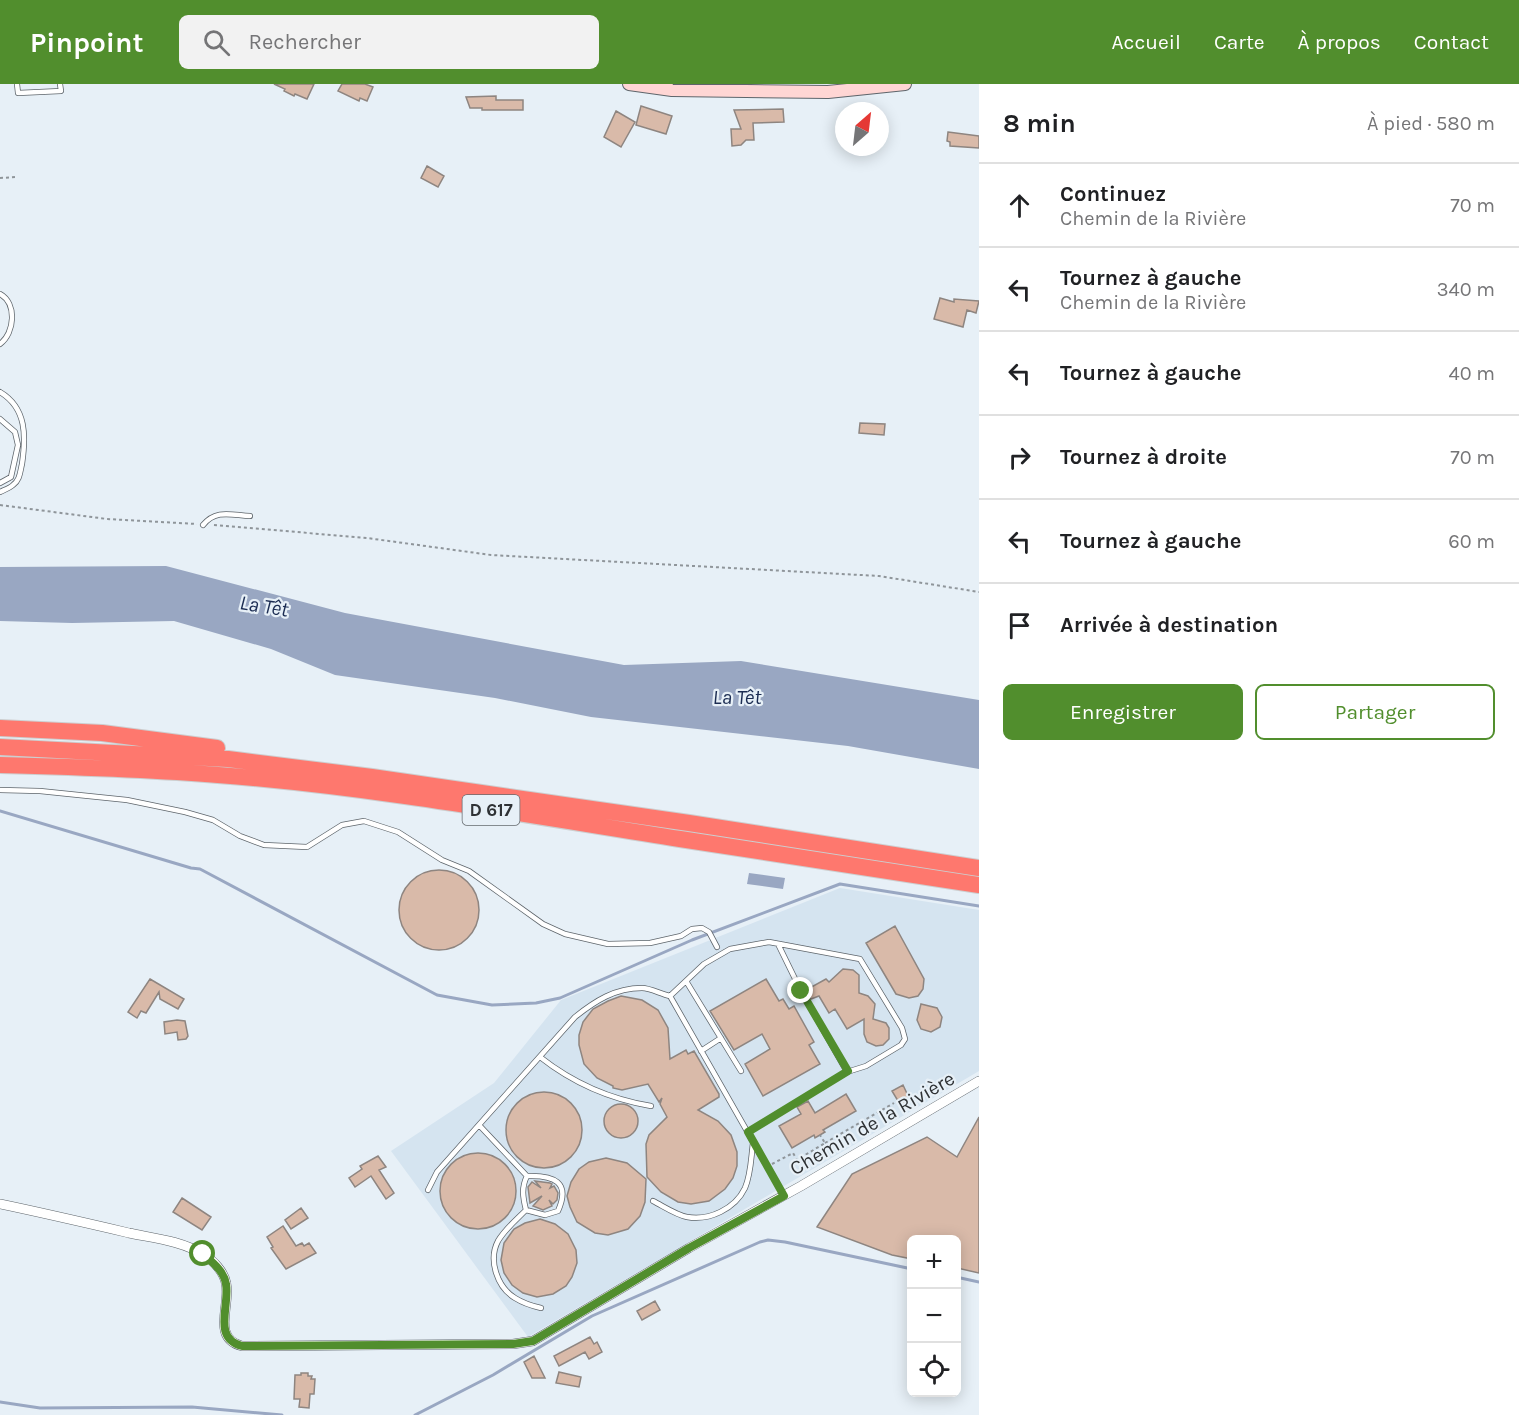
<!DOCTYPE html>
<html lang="fr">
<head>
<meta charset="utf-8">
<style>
  body { margin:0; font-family:Karla,sans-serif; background:#f2f2f2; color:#202124 }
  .controls { position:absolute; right:18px; bottom:18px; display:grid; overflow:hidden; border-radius:9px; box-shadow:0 3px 15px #0003 }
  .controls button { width:54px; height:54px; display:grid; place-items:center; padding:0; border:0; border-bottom:2px solid #e0e0e0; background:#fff; color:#202124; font:30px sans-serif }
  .compass { position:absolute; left:835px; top:18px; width:54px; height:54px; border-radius:50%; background:#fff; box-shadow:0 3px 15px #0003; rotate:28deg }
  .stop { position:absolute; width:18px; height:18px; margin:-14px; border:4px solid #518e2d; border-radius:50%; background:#fff }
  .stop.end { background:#518e2d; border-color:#fff; box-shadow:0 2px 6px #0008 }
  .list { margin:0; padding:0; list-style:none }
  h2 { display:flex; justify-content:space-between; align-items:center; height:78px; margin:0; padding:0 24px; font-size:26px }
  h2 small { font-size:20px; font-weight:400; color:#757577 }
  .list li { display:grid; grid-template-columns:39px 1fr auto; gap:18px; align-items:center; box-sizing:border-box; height:84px; padding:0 24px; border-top:2px solid #e0e0e0 }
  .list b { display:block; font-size:22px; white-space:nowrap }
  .list p { margin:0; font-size:20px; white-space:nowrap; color:#757577 }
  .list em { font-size:20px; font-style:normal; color:#757577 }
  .actions { display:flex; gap:12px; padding:18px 24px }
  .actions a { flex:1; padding:14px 0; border:2px solid #518e2d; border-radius:9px; text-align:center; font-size:21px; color:#518e2d }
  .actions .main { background:#518e2d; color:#fff }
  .icon { flex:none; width:33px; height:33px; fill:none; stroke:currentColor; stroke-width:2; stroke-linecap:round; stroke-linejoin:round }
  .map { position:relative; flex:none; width:979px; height:1331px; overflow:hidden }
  header { display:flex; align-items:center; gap:36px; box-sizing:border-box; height:84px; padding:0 30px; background:#518e2d; color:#fff }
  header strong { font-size:28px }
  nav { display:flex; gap:33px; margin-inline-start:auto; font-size:21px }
  .search { width:420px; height:54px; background:#f2f2f2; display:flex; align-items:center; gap:15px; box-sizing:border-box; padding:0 21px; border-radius:9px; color:#757577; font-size:22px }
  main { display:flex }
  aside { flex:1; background:#fff }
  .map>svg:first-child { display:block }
  .built { fill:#d5e4f0 }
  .water { fill:#99a7c2 }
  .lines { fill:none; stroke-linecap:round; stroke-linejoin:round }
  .stream { stroke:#99a7c2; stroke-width:3 }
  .building { fill:#d9baa9; stroke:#8e8580; stroke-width:1.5 }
  .lane-casing { stroke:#5e656b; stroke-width:6 }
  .street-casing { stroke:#5e656b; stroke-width:10 }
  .secondary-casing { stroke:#5e656b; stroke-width:14 }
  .highway-casing { stroke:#cdcecf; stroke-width:18 }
  .path { stroke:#8f959a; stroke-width:2; stroke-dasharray:3 3; stroke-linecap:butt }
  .lane { stroke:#fff; stroke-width:4.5 }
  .street { stroke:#fff; stroke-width:9 }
  .secondary { stroke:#ffd6d4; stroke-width:12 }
  .highway { stroke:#fe786e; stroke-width:16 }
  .route { stroke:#518e2d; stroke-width:8 }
  .labels { text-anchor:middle; stroke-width:4.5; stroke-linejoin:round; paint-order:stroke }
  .shield { fill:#e7f0f7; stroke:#666b6f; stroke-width:1.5 }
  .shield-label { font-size:18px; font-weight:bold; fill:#2f3235 }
  .street-label { font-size:20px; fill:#2f3235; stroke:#e7f0f7 }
  .water-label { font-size:21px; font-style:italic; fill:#1b2c52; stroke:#e7f0f7 }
</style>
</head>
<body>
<header>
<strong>Pinpoint</strong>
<div class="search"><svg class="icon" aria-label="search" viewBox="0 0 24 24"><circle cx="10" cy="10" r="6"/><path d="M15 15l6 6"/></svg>Rechercher</div>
<nav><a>Accueil</a><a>Carte</a><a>À propos</a><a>Contact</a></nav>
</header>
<main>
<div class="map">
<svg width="979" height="1331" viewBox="0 0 979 1331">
  <rect width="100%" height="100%" fill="#e7f0f7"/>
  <!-- built -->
  <path class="built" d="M840,804L979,826V987L528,1253L391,1067L494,999L561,916Z"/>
  <!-- water -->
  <path class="water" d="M166,482L345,529L624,581L741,577L979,616V685L848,662L591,633L495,614L335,591L271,565L174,537L72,539L0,537V483Z
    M749,789L785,794L783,805L747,800Z"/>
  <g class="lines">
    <!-- stream -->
    <path class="stream" d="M0,727L191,784L200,785L437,911L492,921L536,919L560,914L692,856L840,800L979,822
      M956,1193L979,1198
      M0,1318L40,1324L192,1323L282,1331
      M415,1331L493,1291L592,1232L760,1158L768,1156L785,1158L912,1185"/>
  </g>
  <!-- building -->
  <path class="building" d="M274,0H314L307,15L295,10L294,12L284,7L285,5Z
    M342,0H365L373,3L367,17L360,14L359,17L338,7Z
    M496,12V16H523V26H482V24H470L466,13Z
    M641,22L672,32L666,50L636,41Z
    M783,25L784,38L753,39L754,56H746L741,61L732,62L731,45H741L734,26Z
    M616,27L635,38L621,63L604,53Z
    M948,48L979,52V64L950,62V58L947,57Z
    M427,82L444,92L438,103L421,94Z
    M940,214L954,218V215L979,217L976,229L967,226L963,243L934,235Z
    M860,339L885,340L884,351L859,349Z
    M399 826a40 40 0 1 1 80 0a40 40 0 1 1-80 0Z
    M895,842L924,895L923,905L918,912L909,914L896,910L866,859Z
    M843,885L853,886L859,891V909L868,912L875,920L873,935L886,939L889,944V955L883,961L876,962L867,958L864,950V935L847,945L835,925L829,929L819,912L811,915L806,906L826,895L829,898Z
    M150,895L184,915L178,925L160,915L159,908L146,929L141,927L137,934L128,928Z
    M766,895L779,917L783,915L789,925L794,922L814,958L809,961L820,980L763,1012L745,980L770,965L762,950L734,966L710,927Z
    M621,912L642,916L658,926L668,944L670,975L686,966L688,970L694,967L719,1010V1013L698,1026L718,1037L731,1051L737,1068V1082L733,1094L725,1105L709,1117L691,1120L678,1118L661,1108L647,1093L646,1060L649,1051L667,1033L660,1020L662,1014L659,1018L648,1000L622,1006L613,1004V1002L597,994L584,980L579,961V951L583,938L593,925L608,917Z
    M921,920L937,924L942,933L940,943L931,948L921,945L917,936Z
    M177,936L185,937L188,952L186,955L178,956L177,948L165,950L164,938Z
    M903,1001L910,1016L901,1022L892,1007Z
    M506 1046a38 38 0 1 1 76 0a38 38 0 1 1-76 0Z
    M846,1010L856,1027L823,1046L825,1048L815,1054L814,1051L792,1064L779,1042L801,1030L797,1023L808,1017L815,1029Z
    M604 1037a17 17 0 1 1 34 0a17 17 0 1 1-34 0Z
    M979,1033V1189L957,1184V1155H912V1175L892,1171L817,1143L852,1090L927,1053L957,1073Z
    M440 1107a38 38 0 1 1 76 0a38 38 0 1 1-76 0Z
    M378,1072L386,1083L379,1086L394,1109L386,1115L371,1092L355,1103L349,1094L362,1085L360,1082Z
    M606,1074L627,1079L646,1095L645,1118L640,1132L628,1145L608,1151L595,1149L577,1138L570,1123L567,1112L571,1098L579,1085L589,1078Z
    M535,1097L550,1099L552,1100L550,1104L554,1102L558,1109L557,1116L553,1120L549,1116L552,1122L543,1126L533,1122L542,1112L530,1119L528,1103L532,1098L541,1104Z
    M182,1114L211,1133L202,1146L173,1128Z
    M301,1124L308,1134L291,1145L285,1136Z
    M540,1135L555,1140L568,1150L576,1166L577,1179L572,1193L566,1202L553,1210L537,1213L523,1209L512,1201L504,1189L501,1176L504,1159L514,1145L525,1139Z
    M283,1142L296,1162L302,1159L304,1162L309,1159L316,1169L286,1185L271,1164L273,1163L267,1153Z
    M655,1217L660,1226L642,1236L637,1227Z
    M590,1253L594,1260L597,1258L602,1268L589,1275L585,1268L559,1282L554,1272Z
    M534,1272L545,1294H532L524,1278Z
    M559,1288L581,1293L579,1303L556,1299Z
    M301,1289H308V1292H312L311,1295H315L314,1310H310L309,1324L299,1323L300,1315H294L295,1291H301Z"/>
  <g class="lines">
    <!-- lane casing -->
    <g class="lane-casing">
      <path id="lane" d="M17,0L18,9L61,7L60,0
        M0,210C17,219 15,249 0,260
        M0,308C27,324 26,353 22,380C20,388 20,396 13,401C10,404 4,406 0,408
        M0,335L15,348L18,361L11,393L0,399
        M203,441C216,425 231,431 250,432
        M0,706L40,707L127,716L185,728L213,736L240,752L264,761L307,763L342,741L364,737L398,748L442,776L469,787L543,840L565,850L608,860L650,859L681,852L692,845L702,844L709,848L717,863
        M778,860L801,907L847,988
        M686,897L741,987
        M670,912L704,880L730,865L769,858L860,875L902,944L905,955L901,961L866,982L847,988L748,1048
        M701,967L721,954
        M540,973C573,999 609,1015 651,1022
        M479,1041L527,1092C554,1091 571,1098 558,1127L545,1131L526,1126C523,1114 521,1104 527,1092
        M428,1106L437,1088L575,933C595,917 615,904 642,904C650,904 661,910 670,912L784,1112
        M653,1117C663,1122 676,1131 687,1133C709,1137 735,1125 745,1104C751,1090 751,1074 753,1059
        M526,1126C516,1136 505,1145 498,1157C488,1176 497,1203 515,1214C523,1219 532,1222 541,1224"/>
    </g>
    <!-- street casing -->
    <g class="street-casing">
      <path id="street" d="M0,1120C43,1129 86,1139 129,1149C153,1154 183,1157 204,1171C213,1176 224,1188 226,1199C231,1221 211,1254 242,1262L513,1260L533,1257L689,1164L801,1102L979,997"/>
    </g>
    <!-- secondary casing -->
    <g class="secondary-casing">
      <path id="secondary" d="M629,0L672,6L828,8L905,0"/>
    </g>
    <!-- highway casing -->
    <g class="highway-casing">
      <path id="highway" d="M0,644L102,649L217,664
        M0,663L228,675L372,693L689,739L979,784
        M0,681C73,683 146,685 218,691C373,703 527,731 680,755C779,771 879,786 979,801"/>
    </g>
    <!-- path -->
    <path class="path" d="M0,94L17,93
      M0,421L107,435L197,440
      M214,441L367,454L491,471L879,492L979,508
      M825,1059L894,1019
      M772,1080L793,1069L797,1076L825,1059L820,1051"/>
    <!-- lane -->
    <use href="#lane" class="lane"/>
    <!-- street -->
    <use href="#street" class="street"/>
    <!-- secondary -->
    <use href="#secondary" class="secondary"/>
    <!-- highway -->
    <use href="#highway" class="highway"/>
  </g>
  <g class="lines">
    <!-- route -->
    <path class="route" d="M203,1170C212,1178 224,1187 226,1200C230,1222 212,1254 242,1262L513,1260L533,1257L689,1164L784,1112L748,1048L848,987L801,907"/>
  </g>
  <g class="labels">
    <!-- shield labels -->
    <rect class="shield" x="462.5" y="711" width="57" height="30" rx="4.5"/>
    <g class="shield-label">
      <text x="491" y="732">D 617</text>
    </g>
    <!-- street labels -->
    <g class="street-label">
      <text transform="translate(872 1039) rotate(-30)" y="7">Chemin de la Rivière</text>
    </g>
    <!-- water labels -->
    <g class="water-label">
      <text transform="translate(264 522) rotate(9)" y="7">La Têt</text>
      <text x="737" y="620">La Têt</text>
    </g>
  </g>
</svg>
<div class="controls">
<button>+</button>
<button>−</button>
<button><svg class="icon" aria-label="locate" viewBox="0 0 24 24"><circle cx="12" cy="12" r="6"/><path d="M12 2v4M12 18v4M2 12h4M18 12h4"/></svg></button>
</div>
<svg class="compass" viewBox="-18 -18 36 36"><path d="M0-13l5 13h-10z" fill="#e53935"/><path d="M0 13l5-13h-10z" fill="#757577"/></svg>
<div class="stop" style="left:203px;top:1170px"></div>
<div class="stop end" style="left:801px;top:907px"></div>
</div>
<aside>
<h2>8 min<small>À pied · 580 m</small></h2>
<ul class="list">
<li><svg class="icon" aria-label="ahead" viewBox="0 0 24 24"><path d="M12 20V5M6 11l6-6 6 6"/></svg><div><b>Continuez</b><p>Chemin de la Rivière</p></div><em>70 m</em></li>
<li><svg class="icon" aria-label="left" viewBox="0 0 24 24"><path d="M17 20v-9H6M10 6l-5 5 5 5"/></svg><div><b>Tournez à gauche</b><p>Chemin de la Rivière</p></div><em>340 m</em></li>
<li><svg class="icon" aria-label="left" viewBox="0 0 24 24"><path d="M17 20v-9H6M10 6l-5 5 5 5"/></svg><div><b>Tournez à gauche</b></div><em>40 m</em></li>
<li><svg class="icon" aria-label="right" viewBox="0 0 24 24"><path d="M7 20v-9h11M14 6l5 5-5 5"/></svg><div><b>Tournez à droite</b></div><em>70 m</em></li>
<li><svg class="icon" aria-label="left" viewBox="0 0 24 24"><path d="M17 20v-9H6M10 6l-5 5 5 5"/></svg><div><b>Tournez à gauche</b></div><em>60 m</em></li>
<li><svg class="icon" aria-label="arrive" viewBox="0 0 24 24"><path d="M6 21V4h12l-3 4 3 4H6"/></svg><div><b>Arrivée à destination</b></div></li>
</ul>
<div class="actions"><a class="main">Enregistrer</a><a>Partager</a></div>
</aside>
</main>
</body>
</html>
